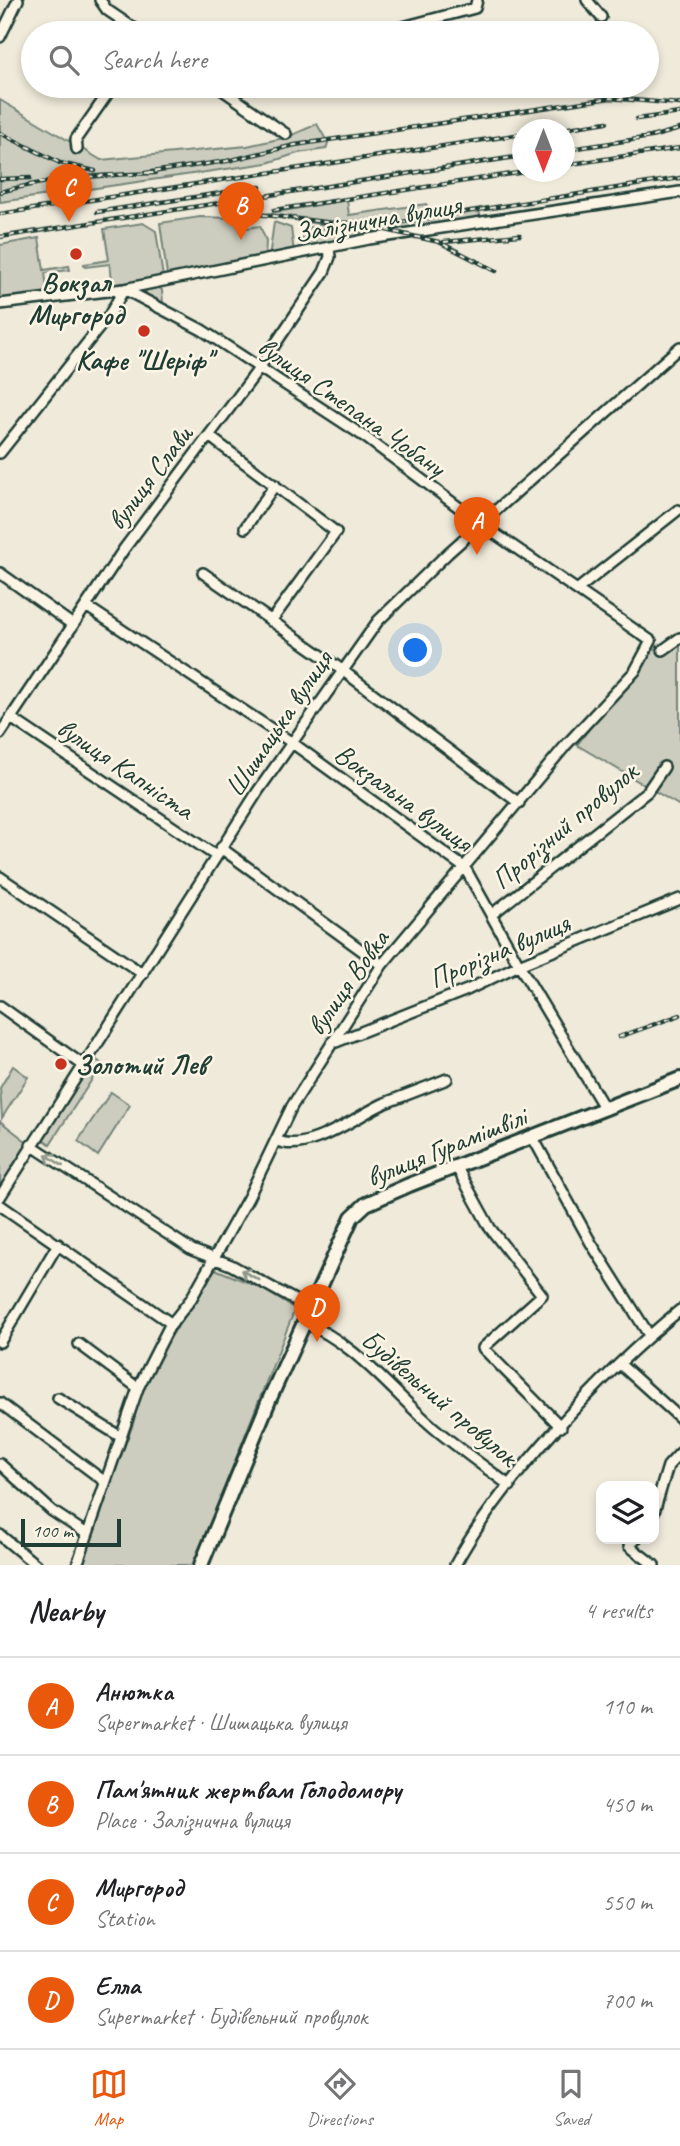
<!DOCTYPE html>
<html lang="en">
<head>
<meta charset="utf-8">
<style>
  body { margin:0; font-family:Caveat,sans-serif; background:#f6f6f6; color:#202124 }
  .controls { position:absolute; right:21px; bottom:21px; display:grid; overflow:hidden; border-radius:14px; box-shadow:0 4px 10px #0003 }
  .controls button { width:63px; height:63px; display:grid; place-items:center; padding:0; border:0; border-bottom:2px solid #e0e0e0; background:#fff; color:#202124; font:35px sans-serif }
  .compass { position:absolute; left:512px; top:119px; width:63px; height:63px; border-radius:50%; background:#fff; box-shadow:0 4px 10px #0003; rotate:180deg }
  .scale { position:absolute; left:21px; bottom:18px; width:100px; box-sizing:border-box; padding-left:7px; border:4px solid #1f3d34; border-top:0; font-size:19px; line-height:24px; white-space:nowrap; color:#1f3d34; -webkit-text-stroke:5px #fcf5e5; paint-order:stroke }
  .you { position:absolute; left:416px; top:651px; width:24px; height:24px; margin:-18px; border:5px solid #fff; border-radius:50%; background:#1a73e8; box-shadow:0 0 0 10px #1a73e833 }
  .badge { display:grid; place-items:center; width:46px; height:46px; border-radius:50%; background:#ea580c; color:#fff; font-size:23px; font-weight:700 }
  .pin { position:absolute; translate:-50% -58px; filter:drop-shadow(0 2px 4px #0008) }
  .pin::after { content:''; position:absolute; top:37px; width:24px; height:21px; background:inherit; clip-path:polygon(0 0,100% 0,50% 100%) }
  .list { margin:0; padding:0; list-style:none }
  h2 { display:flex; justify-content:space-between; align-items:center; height:91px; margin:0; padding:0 28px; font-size:30px }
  h2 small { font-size:23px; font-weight:400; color:#757577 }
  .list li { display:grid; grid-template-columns:46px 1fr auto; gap:21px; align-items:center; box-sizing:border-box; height:98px; padding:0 28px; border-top:2px solid #e0e0e0 }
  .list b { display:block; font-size:26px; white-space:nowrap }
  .list p { margin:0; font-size:23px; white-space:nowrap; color:#757577 }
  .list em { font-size:23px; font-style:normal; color:#757577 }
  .icon { flex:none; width:38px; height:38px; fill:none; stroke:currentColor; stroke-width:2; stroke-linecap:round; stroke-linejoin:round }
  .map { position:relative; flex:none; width:680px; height:1565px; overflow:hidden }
  .search { position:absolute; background:#fff; box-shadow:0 4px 10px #0003; left:21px; right:21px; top:21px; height:77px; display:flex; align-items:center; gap:18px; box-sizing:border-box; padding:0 24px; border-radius:38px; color:#757577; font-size:26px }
  .sheet { height:483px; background:#fff }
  nav { display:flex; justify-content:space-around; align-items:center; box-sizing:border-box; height:98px; border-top:2px solid #e0e0e0; background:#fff; font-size:19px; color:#757577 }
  nav a { display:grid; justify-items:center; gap:4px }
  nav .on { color:#ea580c }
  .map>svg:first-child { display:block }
  .green { fill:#cccdbf; stroke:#76857a; stroke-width:2 }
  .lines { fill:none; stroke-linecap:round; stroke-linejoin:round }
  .minor-casing { stroke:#1f3d34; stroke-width:14 }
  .major-casing { stroke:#1f3d34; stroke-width:18 }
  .minor { stroke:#fcf5e5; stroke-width:9 }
  .major { stroke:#fcf5e5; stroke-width:12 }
  .rail-casing { stroke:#1f3d34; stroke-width:4.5 }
  .rail { stroke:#fcf5e5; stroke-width:2; stroke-dasharray:5; stroke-linecap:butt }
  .oneway { stroke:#8e998c }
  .poi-dot { fill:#c8321e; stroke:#fcf5e5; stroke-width:2.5 }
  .labels { text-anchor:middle; stroke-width:5; stroke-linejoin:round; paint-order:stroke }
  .street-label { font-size:28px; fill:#1f3d34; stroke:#fcf5e5 }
  .poi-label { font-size:28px; font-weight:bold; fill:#1f3d34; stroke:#fcf5e5 }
</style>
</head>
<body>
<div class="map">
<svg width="680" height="1565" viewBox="0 0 680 1565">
  <rect width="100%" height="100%" fill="#efeada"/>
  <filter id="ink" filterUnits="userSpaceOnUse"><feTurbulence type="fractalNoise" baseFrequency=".0143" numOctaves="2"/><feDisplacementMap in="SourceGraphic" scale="14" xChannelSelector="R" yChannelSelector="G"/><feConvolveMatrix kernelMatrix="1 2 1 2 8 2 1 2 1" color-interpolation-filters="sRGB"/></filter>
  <g filter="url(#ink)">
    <!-- green -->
    <path class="green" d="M0,100L101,160L247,146L288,137L317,124L328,143L326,149L298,153L267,163L0,202Z
      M347,200L349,215L426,204L432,213L479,211L481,218L380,233L259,215Z
      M200,217L233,218L237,219L240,229L260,226L266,241L265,259L167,275L160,223Z
      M274,222L291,228L294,253L269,258Z
      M143,223L156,231L163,277L113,287L110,264L85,267L84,264L109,260L104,229Z
      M307,227L361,232L362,235L303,249V238L309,237Z
      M39,238L44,270L69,266L70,270L45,273L48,296L0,301V245Z
      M157,287L162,290L163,303L146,295V289Z
      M680,636V806L577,745L650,649L663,650Z
      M94,1058L102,1064L50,1144L43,1139Z
      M13,1066L28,1077L2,1118L0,1088Z
      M111,1092L130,1105L98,1156L78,1141Z
      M0,1121L31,1145L0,1197Z
      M215,1269L261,1288L295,1309L194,1565H83L92,1533L133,1424L141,1390L157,1358Z"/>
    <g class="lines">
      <!-- minor casing -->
      <g class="minor-casing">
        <path id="minor" d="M100,0L107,10L141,33
          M587,0L601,17
          M380,33L475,8L477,0
          M0,37L18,0
          M217,86L286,134
          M77,149L76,139L113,86
          M0,304L124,289L369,239L680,192
          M209,436L336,532L271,621
          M0,453L110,314L124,289L202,330L365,437L481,524L651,641L635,671L566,745L382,965L292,1106L248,1198L191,1299L169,1327L138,1388L77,1565
          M245,528L275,485
          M0,573L73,625
          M203,573L342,670L519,803
          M578,589L678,510
          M86,606L291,742L465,868L519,965L605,1109
          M663,650L680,638
          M11,718L216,856
          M0,734L124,549L255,374L324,272L330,257L329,247
          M221,848L382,965
          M0,877L143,974
          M491,915L647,792L664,767
          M0,1006L83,1065
          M336,1042L467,990L519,965L680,899
          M532,1136L591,1243L649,1335
          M278,1141C308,1154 358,1115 385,1103C406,1095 427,1087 447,1079
          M31,1145L192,1250L231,1265L309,1308
          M456,1166L490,1228L542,1295L483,1348L561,1427
          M0,1197L258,791L378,621L448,553L680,347
          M0,1205L172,1324
          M303,1322C356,1343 391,1391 433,1427C458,1448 485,1467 510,1486
          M0,1342L58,1244
          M79,1344L138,1388
          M621,1365L680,1418
          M58,1398L121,1437
          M0,1403L104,1481
          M0,1464L52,1511L87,1534
          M654,1512L668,1466L680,1453
          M0,1535L36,1565
          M636,1539L629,1546L654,1565
          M455,1565C500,1481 606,1370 680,1310"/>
      </g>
      <!-- major casing -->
      <g class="major-casing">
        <path id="major" d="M201,1565L270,1398L352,1217L366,1204L409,1185L680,1079"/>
      </g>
      <!-- minor -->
      <use href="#minor" class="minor"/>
      <!-- major -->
      <use href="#major" class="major"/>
      <!-- rail casing -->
      <g class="rail-casing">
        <path id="rail" d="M637,119L680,113
          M556,130L607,122
          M0,133L60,163L95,171
          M564,150L651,137L680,129
          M564,165L680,148
          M145,173L227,161L295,145L610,98L680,104
          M0,179L30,178
          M0,192C52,178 102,175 155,173
          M223,210L351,225
          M274,210L525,172
          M97,212L260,187
          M0,214L522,134
          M341,223L402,222L680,178
          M386,230L439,242L496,271
          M0,237L522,156
          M444,242L520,235
          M619,1037L680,1015"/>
      </g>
      <!-- rail -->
      <use href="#rail" class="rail"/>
    </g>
    <!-- one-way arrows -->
    <defs><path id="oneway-shaft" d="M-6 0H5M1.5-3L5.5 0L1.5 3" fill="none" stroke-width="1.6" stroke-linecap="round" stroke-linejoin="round" transform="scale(1.75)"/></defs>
    <g class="oneway">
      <use href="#oneway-shaft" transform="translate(54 1160) rotate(-146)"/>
      <use href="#oneway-shaft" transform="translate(250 1275) rotate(-152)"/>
    </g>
  </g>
  <!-- markers -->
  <g class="poi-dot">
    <circle cx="76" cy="254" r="7"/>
    <circle cx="144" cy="331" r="7"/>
    <circle cx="61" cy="1064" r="7"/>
  </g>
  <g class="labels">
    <!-- street labels -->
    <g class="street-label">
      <text transform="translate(377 218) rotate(-10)" y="10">Залізнична вулиця</text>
      <text transform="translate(352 406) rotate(35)" y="10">вулиця Степана Чобану</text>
      <text transform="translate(149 477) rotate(-53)" y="10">вулиця Слави</text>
      <text transform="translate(278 723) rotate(-56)" y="10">Шишацька вулиця</text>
      <text transform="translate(126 768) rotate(34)" y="10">вулиця Капніста</text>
      <text transform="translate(404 797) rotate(36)" y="10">Вокзальна вулиця</text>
      <text transform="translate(564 825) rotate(-40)" y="10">Прорізний провулок</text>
      <text transform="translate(499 950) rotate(-23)" y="10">Прорізна вулиця</text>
      <text transform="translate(347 982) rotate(-55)" y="10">вулиця Вовка</text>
      <text transform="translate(446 1146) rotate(-22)" y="10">вулиця Гурамішвілі</text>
      <text transform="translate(440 1397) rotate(40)" y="10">Будівельний провулок</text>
    </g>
    <!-- poi labels -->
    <g class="poi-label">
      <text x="76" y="292">Вокзал<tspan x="76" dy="32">Миргород</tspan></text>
      <text x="144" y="369">Кафе "Шеріф"</text>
      <text x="75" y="1074" text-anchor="start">Золотий Лев</text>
    </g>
  </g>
</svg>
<div class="controls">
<button><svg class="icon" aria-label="layers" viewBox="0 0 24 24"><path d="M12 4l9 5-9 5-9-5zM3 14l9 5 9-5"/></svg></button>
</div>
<svg class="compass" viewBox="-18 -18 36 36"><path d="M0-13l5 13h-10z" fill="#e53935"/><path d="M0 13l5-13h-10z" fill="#757577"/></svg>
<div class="scale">100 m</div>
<div class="you"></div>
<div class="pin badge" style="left:477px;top:555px">A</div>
<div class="pin badge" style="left:241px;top:240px">B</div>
<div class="pin badge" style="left:69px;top:222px">C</div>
<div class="pin badge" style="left:317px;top:1342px">D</div>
<div class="search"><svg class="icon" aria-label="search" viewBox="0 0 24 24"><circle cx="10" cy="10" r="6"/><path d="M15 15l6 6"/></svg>Search here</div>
</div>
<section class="sheet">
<h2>Nearby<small>4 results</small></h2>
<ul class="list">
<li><span class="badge">A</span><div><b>Анютка</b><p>Supermarket · Шишацька вулиця</p></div><em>110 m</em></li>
<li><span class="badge">B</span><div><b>Пам'ятник жертвам Голодомору</b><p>Place · Залізнична вулиця</p></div><em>450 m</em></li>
<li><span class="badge">C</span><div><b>Миргород</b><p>Station</p></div><em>550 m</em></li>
<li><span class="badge">D</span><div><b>Елла</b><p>Supermarket · Будівельний провулок</p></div><em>700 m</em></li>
</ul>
</section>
<nav>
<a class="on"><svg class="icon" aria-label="map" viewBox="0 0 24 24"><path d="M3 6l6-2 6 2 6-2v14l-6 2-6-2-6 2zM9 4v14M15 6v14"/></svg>Map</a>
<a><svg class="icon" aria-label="directions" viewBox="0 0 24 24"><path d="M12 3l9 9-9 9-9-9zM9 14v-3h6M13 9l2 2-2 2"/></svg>Directions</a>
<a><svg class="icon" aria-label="saved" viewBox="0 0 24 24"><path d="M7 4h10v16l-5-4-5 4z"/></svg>Saved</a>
</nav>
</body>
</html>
